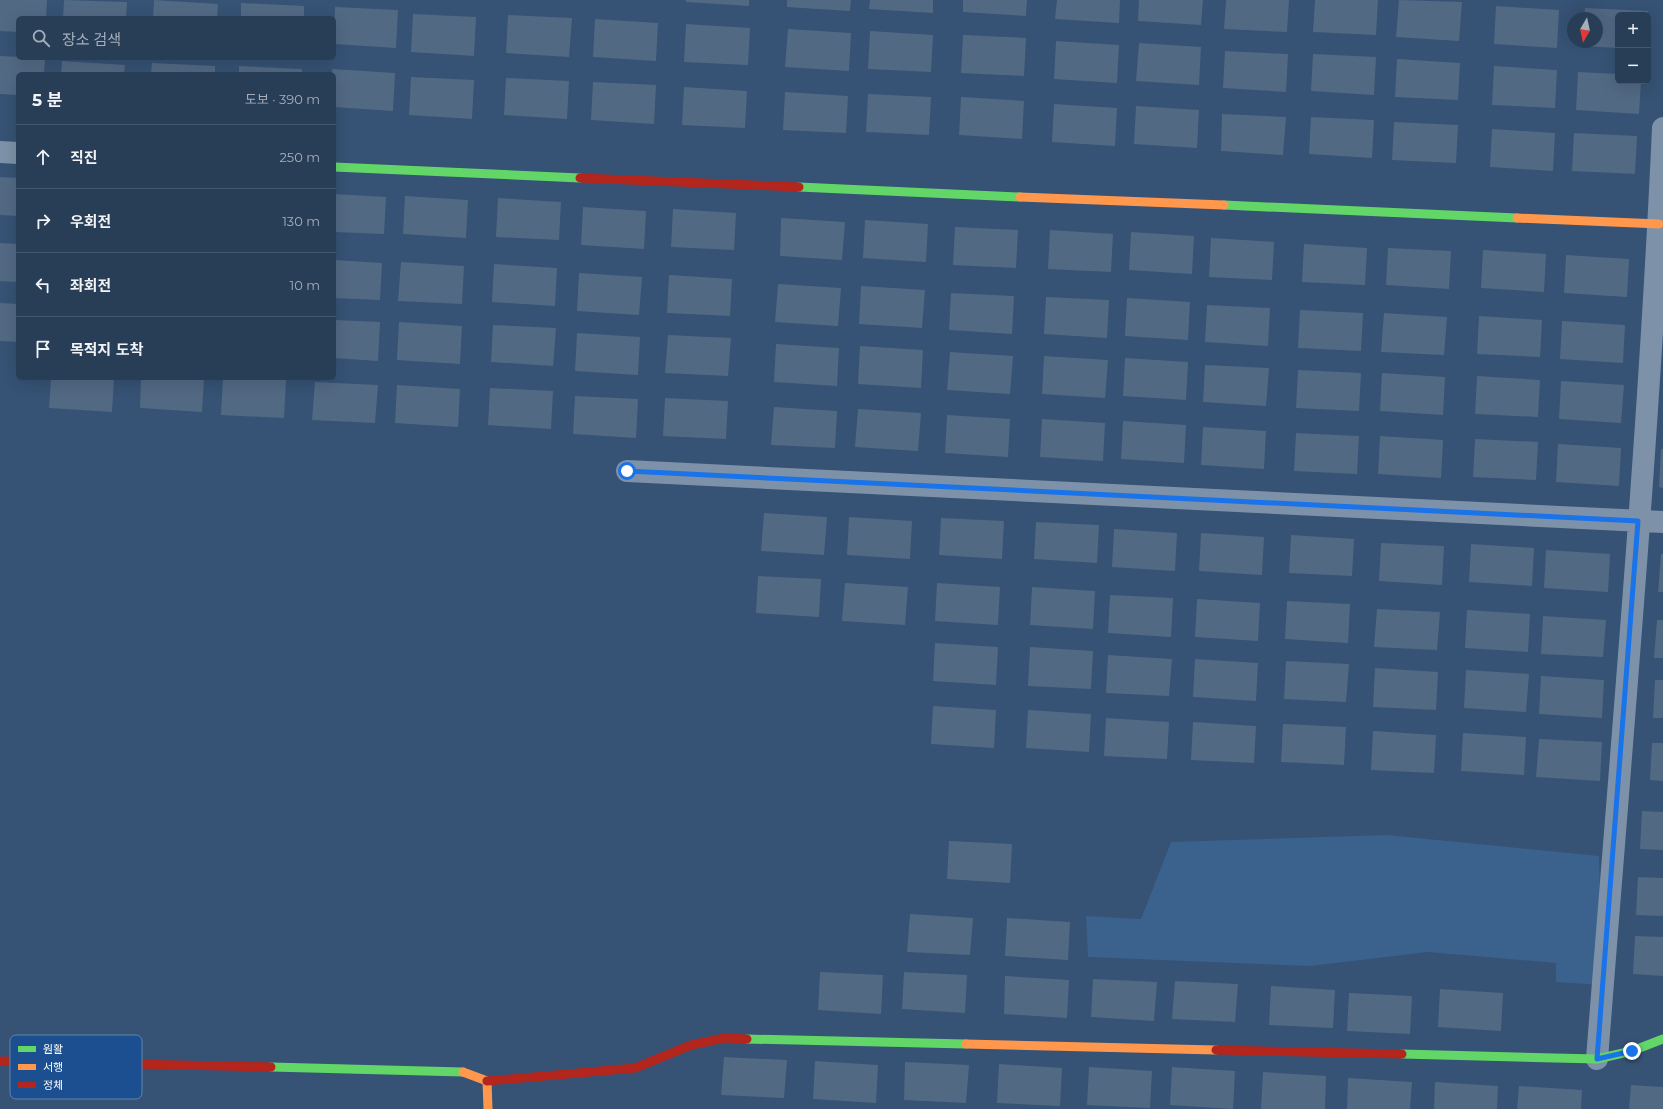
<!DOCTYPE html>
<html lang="ko">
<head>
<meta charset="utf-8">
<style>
  body { margin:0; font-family:Montserrat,"Noto Sans KR",sans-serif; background:#344961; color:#f1f3f6 }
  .controls { position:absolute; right:12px; top:12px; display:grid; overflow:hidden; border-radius:6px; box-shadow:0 4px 16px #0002 }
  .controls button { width:36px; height:36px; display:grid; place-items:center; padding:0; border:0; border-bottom:1px solid #44576d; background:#283e57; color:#f1f3f6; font:20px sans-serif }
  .compass { position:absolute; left:1567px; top:12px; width:36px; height:36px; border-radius:50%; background:#283e57; box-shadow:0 4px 16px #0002; rotate:189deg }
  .stop { position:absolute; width:12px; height:12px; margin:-9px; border:3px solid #1a73e8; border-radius:50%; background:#fff }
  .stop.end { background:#1a73e8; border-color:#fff; box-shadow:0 1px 4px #0008 }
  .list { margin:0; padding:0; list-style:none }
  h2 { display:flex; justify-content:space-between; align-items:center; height:52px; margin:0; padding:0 16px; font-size:17px }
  h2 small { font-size:13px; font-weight:400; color:#a5aeba }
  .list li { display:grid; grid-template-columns:26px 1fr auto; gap:12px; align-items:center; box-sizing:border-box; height:64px; padding:0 16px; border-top:1px solid #44576d }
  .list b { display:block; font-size:15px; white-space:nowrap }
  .list em { font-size:13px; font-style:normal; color:#a5aeba }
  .icon { flex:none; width:22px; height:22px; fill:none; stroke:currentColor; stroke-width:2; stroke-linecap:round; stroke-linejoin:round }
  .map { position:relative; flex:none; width:1663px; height:1109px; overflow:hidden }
  .search { position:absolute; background:#283e57; box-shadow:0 4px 16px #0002; left:16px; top:16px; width:320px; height:44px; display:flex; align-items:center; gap:10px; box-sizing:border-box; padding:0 14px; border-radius:6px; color:#a5aeba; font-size:15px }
  .panel { position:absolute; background:#283e57; box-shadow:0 4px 16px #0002; left:16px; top:72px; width:320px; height:308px; border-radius:6px }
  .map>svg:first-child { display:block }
  .water { fill:#3b618d }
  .building { fill:#526984 }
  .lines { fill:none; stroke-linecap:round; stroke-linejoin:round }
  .street { stroke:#7d92a8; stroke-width:22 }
  .fast { stroke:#63d668; stroke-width:9 }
  .slow { stroke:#ff974d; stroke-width:9 }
  .jam { stroke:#b3261e; stroke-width:9 }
  .route { stroke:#1a73e8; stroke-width:5 }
  .key { fill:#1b4f8f; stroke:#5f84b1; stroke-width:1 }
  .key-label { font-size:11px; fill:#fff }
</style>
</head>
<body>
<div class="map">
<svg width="1663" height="1109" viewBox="0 0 1663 1109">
  <rect width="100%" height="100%" fill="#365274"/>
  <!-- water -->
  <path class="water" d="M1387,835L1599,856L1602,985L1556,982V963L1428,952L1310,966L1088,957L1086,916L1141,919L1171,842Z"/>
  <!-- building -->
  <path class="building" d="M0,0H47L46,18H18V32L0,31Z
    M64,0L127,2L126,18H63Z
    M154,0L218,4L217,18H153Z
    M686,0H749V6L686,2Z
    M787,0H851L850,11L787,7Z
    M870,0H933V13L869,9Z
    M963,0H1027L1026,16L963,12Z
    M1057,0H1120L1119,23L1055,19Z
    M1139,0H1203L1201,25L1138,21Z
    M1226,0H1289L1287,32L1224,29Z
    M1315,0H1378L1376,35L1313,32Z
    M1399,0L1462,2L1459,41L1396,37Z
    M241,3L304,6V18H241Z
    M1496,6L1559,10L1557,48L1494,44Z
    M335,7L398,10L396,48L334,44Z
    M1585,8L1648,11V15H1618V48L1583,46V42H1597V18H1584Z
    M413,14L476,17L474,56L411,52Z
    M508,15L572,18L569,57L506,53Z
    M595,19L658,23L656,61L593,57Z
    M686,24L750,28L748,65L684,62Z
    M788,29L851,33L849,71L785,67Z
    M870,31L933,35L931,72L868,69Z
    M963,35L1026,38L1024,76L961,73Z
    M1056,41L1119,45L1117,83L1054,79Z
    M1139,43L1201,47L1199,85L1136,81Z
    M1225,51L1288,54L1286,92L1223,88Z
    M1313,54L1376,57L1374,95L1311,91Z
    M0,56L45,58L44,74H18V95L0,94Z
    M1397,59L1460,63L1458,100L1395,97Z
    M62,61L125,65L124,74H61Z
    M152,63L215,66V74H151Z
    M239,66L302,69V74H239Z
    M1494,66L1557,70L1555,108L1492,105Z
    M332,69L395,73L393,111L334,107Z
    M1578,72L1618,74V81H1641L1639,114L1576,110Z
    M411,77L474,80L472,119L409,115Z
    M506,78L569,81L567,119L504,115Z
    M593,82L656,85L654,124L591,120Z
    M684,87L747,91L745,128L682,125Z
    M785,92L848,96L846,133L783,130Z
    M868,94L931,97L929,135L866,132Z
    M961,97L1024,101L1022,139L959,135Z
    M1054,104L1117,108L1115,146L1052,142Z
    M1136,106L1199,110L1197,148L1134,144Z
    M1222,114L1286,117L1283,155L1221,151Z
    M1311,117L1374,120L1372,158L1309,154Z
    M1394,122L1458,125L1456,163L1392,160Z
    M1492,129L1555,133L1553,171L1490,167Z
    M1574,133L1637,136L1635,174L1572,171Z
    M0,177L18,178V216L0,215Z
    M334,194L386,197L384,234L334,232Z
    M405,196L468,200L466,238L403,234Z
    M498,198L561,202L559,240L496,237Z
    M583,207L646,211L644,249L581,245Z
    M673,209L736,213L734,250L671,247Z
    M781,218L845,222L842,260L780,256Z
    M865,220L928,224L926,262L863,258Z
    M955,227L1018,230L1016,268L953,265Z
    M1050,230L1113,234L1111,272L1048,269Z
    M1131,232L1194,236L1192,274L1129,270Z
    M1211,238L1274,242L1272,280L1209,277Z
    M0,243L18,244V282L0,281Z
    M1304,244L1367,248L1365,285L1302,282Z
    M1388,248L1451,251L1449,289L1386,285Z
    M1483,250L1546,254L1544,292L1481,288Z
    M1566,255L1629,259L1627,297L1564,293Z
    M334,260L382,263L380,300L334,298Z
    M401,262L464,266L462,304L398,301Z
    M494,264L557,268L555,306L492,302Z
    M579,273L642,277L639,315L577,311Z
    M669,275L732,279L730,316L667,313Z
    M778,284L841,288L838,326L775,322Z
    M861,286L925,290L922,328L859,324Z
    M951,293L1014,296L1012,334L949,330Z
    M1046,297L1109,300L1107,338L1044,334Z
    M1127,298L1190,302L1188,340L1125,336Z
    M0,303L18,304V342L0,341Z
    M1207,305L1270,308L1268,346L1205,342Z
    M1300,310L1363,313L1361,351L1298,348Z
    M1384,313L1447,317L1444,355L1381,352Z
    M1479,316L1542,320L1540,357L1477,354Z
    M334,320L380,322L378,361L334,358Z
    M1562,321L1625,325L1623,363L1560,359Z
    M399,322L462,326L460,364L397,360Z
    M493,325L556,328L553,366L491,362Z
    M577,333L640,337L638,375L575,371Z
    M668,335L731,338L728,376L665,373Z
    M776,344L839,348L837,386L774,382Z
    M860,346L923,350L921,388L858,384Z
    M950,352L1013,356L1010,394L947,390Z
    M1044,356L1108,360L1105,398L1042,394Z
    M1125,358L1188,362L1186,400L1123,396Z
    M1205,365L1269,368L1266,406L1203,402Z
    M1298,370L1361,373L1359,411L1296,408Z
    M1382,373L1445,377L1443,415L1380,411Z
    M1477,376L1540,380L1538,417L1475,414Z
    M51,378H114L112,412L49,408Z
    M141,378H204L202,412L140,408Z
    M223,378L286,380L284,418L221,415Z
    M1561,381L1624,385L1621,423L1559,419Z
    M315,382L378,385L375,423L312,420Z
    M397,385L460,389L458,427L395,423Z
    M490,388L553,391L551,429L488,425Z
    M575,396L638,399L636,438L573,434Z
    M665,398L728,401L726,439L663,436Z
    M774,407L837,411L835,448L771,445Z
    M858,409L921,413L918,451L855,447Z
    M947,415L1010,419L1008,457L945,453Z
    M1042,419L1105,423L1103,461L1040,457Z
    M1123,421L1186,425L1184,463L1121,459Z
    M1203,427L1266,431L1264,469L1201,465Z
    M1296,433L1359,436L1357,474L1294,471Z
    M1380,436L1443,440L1441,478L1378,474Z
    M1475,439L1538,442L1536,480L1473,477Z
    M1558,444L1621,448L1619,486L1556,482Z
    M1661,449H1663V488L1659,487Z
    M764,513L827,517L824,555L761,551Z
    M849,517L912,521L910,559L847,555Z
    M941,518L1004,521L1002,559L939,555Z
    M1036,522L1099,525L1097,563L1034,559Z
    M1114,529L1177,533L1175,571L1112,567Z
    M1201,533L1264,537L1262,575L1199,571Z
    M1291,535L1354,539L1352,576L1289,573Z
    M1381,543L1444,546L1442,585L1379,581Z
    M1471,544L1534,548L1532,586L1469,582Z
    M1546,550L1610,554L1608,592L1544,588Z
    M1661,554H1663V592H1658Z
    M758,576L821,579L819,617L756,613Z
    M845,583L908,587L905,625L842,621Z
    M937,583L1000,587L998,625L935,621Z
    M1032,587L1095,591L1093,629L1030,625Z
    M1110,595L1173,598L1171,637L1108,633Z
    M1197,599L1260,603L1258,641L1195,637Z
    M1287,601L1350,604L1348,643L1285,639Z
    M1377,609L1440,612L1437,650L1374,647Z
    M1467,610L1530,614L1528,652L1465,648Z
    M1543,616L1606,620L1603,657L1541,654Z
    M1657,620H1663V658H1654Z
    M935,643L998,647L996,685L933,681Z
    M1030,647L1093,651L1091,689L1028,686Z
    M1108,655L1172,659L1169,696L1106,693Z
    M1195,659L1258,663L1256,701L1193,697Z
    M1286,661L1349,664L1346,702L1284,699Z
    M1375,668L1438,672L1436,710L1373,707Z
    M1466,670L1529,674L1526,712L1464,708Z
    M1541,676L1604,680L1602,718L1539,714Z
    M1655,680H1663V718H1653Z
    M933,706L996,710L994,748L931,744Z
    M1028,710L1091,714L1089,752L1026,748Z
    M1106,718L1169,722L1167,759L1104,756Z
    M1193,722L1256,726L1254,763L1191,760Z
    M1283,724L1346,727L1344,765L1281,762Z
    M1373,731L1436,735L1434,773L1371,770Z
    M1463,733L1526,737L1524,775L1461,771Z
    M1539,739L1602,742L1600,781L1536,777Z
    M1652,743H1663V781L1650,780Z
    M1642,811L1663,812V850L1640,849Z
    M949,841L1012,844L1010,883L947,879Z
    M1638,877L1663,878V916L1636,915Z
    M910,914L973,918L970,955L907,952Z
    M1007,918L1070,922L1068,960L1005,956Z
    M1635,936L1663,937V976L1633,974Z
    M820,972L883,975L881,1014L818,1010Z
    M904,972L967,975L965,1013L902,1009Z
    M1005,976L1069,980L1067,1018L1004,1014Z
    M1093,979L1157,982L1154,1021L1091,1017Z
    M1175,981L1238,984L1235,1022L1172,1019Z
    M1271,986L1335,990L1333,1028L1269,1025Z
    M1440,989L1503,993L1501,1031L1438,1027Z
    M1349,993L1412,996L1410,1034L1347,1031Z
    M724,1057L787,1060L784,1098L721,1095Z
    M815,1061L878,1065L876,1103L813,1099Z
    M905,1062L969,1065L966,1103L904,1100Z
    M999,1064L1062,1068L1060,1106L997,1103Z
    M1089,1067L1152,1071L1150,1108L1087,1105Z
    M1172,1067L1235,1071L1233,1109L1170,1105Z
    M1263,1072L1326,1076L1325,1109H1261Z
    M1348,1078L1412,1082L1410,1109H1347Z
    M1435,1082L1498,1086L1497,1109H1434Z
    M1631,1085L1663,1087V1109H1629Z
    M1519,1086L1582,1090L1581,1109H1517Z"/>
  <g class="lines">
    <!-- street -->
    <path class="street" d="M0,152L18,153
      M627,471L1663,522
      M1597,1059C1621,749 1649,439 1663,128"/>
    <!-- fast -->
    <path class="fast" d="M334,167L580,178
      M799,187L1020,197
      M1224,205L1517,218
      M747,1039L966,1044
      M1402,1054L1597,1059L1632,1051L1663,1039
      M271,1067L463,1072"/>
    <!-- slow -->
    <path class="slow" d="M1020,197L1224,205
      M1517,218L1659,224
      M966,1044L1216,1050
      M463,1072L487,1081L488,1109"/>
    <!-- jam -->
    <path class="jam" d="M580,178L799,187
      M1216,1050L1402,1054
      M0,1061L271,1067
      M487,1081L635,1068L691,1045L724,1038L747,1039"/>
  </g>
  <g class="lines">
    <!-- route -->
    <path class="route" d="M627,471L1638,521L1597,1059L1632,1051"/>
  </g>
  <!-- legend -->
  <rect x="10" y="1035" width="132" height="64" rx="6" class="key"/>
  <rect x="18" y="1046" width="18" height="6" fill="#63d668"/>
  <rect x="18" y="1064" width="18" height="6" fill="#ff974d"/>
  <rect x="18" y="1082" width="18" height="6" fill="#b3261e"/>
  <g class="key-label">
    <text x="43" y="1053">원활</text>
    <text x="43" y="1071">서행</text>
    <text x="43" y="1089">정체</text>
  </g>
</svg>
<div class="controls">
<button>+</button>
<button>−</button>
</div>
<svg class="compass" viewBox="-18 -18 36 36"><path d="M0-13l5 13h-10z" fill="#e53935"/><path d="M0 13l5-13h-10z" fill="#a5aeba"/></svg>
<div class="stop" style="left:627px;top:471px"></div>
<div class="stop end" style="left:1632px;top:1051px"></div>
<div class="search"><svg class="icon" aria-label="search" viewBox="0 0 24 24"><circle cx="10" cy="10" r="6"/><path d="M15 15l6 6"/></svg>장소 검색</div>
<section class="panel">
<h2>5 분<small>도보 · 390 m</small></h2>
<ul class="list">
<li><svg class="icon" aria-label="ahead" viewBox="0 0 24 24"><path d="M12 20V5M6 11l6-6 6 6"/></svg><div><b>직진</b></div><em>250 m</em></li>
<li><svg class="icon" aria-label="right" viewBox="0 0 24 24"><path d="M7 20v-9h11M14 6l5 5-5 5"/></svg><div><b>우회전</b></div><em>130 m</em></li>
<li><svg class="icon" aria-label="left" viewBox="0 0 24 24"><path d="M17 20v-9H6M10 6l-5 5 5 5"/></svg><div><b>좌회전</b></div><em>10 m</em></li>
<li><svg class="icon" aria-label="arrive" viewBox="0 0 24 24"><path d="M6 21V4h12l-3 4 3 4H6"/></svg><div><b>목적지 도착</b></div></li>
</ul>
</section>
</div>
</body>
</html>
